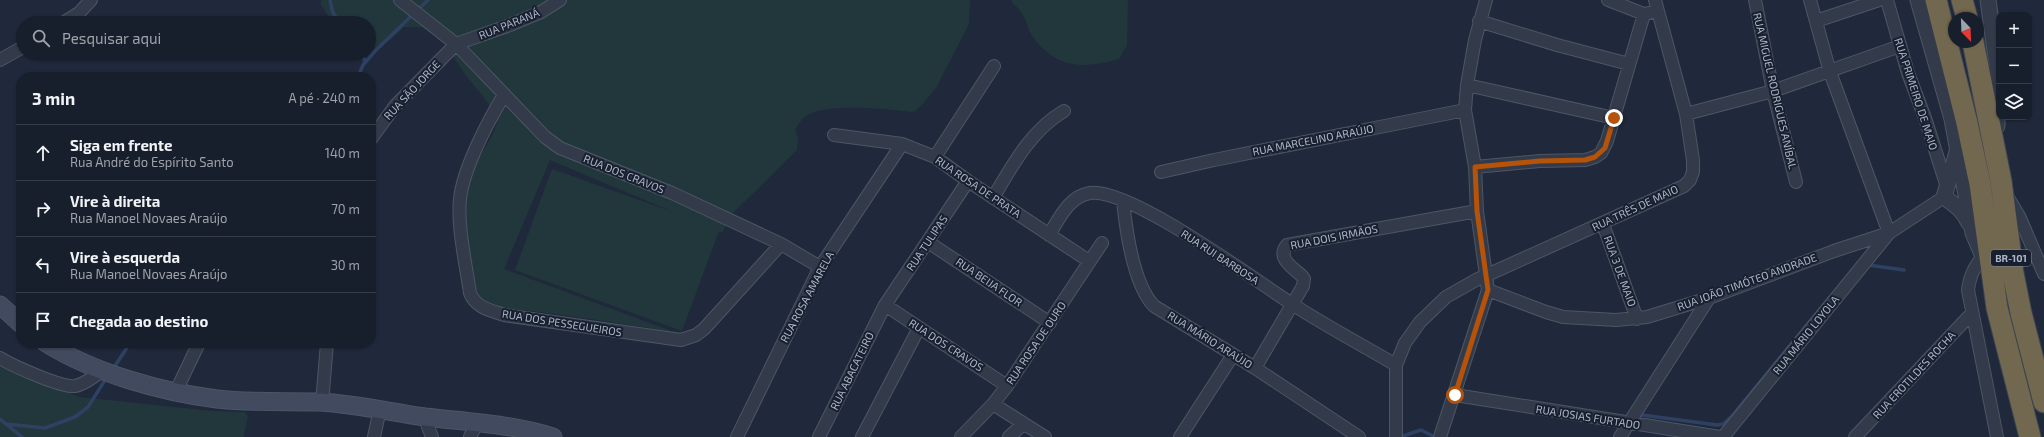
<!DOCTYPE html>
<html lang="pt">
<head>
<meta charset="utf-8">
<style>
  body { margin:0; font-family:"Exo 2",sans-serif; background:#202734; color:#f1f3f6 }
  .controls { position:absolute; right:12px; top:12px; display:grid; overflow:hidden; border-radius:8px; box-shadow:0 1px 3px #0004 }
  .controls button { width:36px; height:36px; display:grid; place-items:center; padding:0; border:0; border-bottom:1px solid #363d48; background:#171f2c; color:#f1f3f6; font:20px sans-serif }
  .compass { position:absolute; left:1948px; top:12px; width:36px; height:36px; border-radius:50%; background:#171f2c; box-shadow:0 1px 3px #0004; rotate:157deg }
  .stop { position:absolute; width:12px; height:12px; margin:-9px; border:3px solid #b45309; border-radius:50%; background:#fff }
  .stop.end { background:#b45309; border-color:#fff; box-shadow:0 1px 4px #0008 }
  .list { margin:0; padding:0; list-style:none }
  h2 { display:flex; justify-content:space-between; align-items:center; height:52px; margin:0; padding:0 16px; font-size:17px }
  h2 small { font-size:13px; font-weight:400; color:#9ea2a9 }
  .list li { display:grid; grid-template-columns:26px 1fr auto; gap:12px; align-items:center; box-sizing:border-box; height:56px; padding:0 16px; border-top:1px solid #363d48 }
  .list b { display:block; font-size:15px; white-space:nowrap }
  .list p { margin:0; font-size:13px; white-space:nowrap; color:#9ea2a9 }
  .list em { font-size:13px; font-style:normal; color:#9ea2a9 }
  .icon { flex:none; width:22px; height:22px; fill:none; stroke:currentColor; stroke-width:2; stroke-linecap:round; stroke-linejoin:round }
  .map { position:relative; flex:none; width:2044px; height:437px; overflow:hidden }
  .search { position:absolute; background:#171f2c; box-shadow:0 1px 3px #0004; left:16px; top:16px; width:360px; height:44px; display:flex; align-items:center; gap:10px; box-sizing:border-box; padding:0 14px; border-radius:22px; color:#9ea2a9; font-size:15px }
  .panel { position:absolute; background:#171f2c; box-shadow:0 1px 3px #0004; left:16px; top:72px; width:360px; height:276px; border-radius:16px }
  .map>svg:first-child { display:block }
  .green { fill:#21373c }
  .lines { fill:none; stroke-linecap:round; stroke-linejoin:round }
  .stream { stroke:#2f4162; stroke-width:3.5 }
  .minor-casing { stroke:#4d5665; stroke-width:14 }
  .tertiary-casing { stroke:#4d5665; stroke-width:17 }
  .secondary-casing { stroke:#4d5665; stroke-width:19 }
  .motorway-casing { stroke:#3a4352; stroke-width:23 }
  .minor { stroke:#333b4b; stroke-width:12 }
  .tertiary { stroke:#333b4b; stroke-width:15 }
  .secondary { stroke:#414a5e; stroke-width:17 }
  .motorway { stroke:#72674f; stroke-width:21 }
  .route { stroke:#b45309; stroke-width:5 }
  .labels { text-anchor:middle; stroke-width:4; stroke-linejoin:round; paint-order:stroke }
  .shield { fill:#18202f; stroke:#808999; stroke-width:1 }
  .shield-label { font-size:10px; font-weight:bold; fill:#adb6c7 }
  .street-label { font-size:11px; fill:#adb6c7; stroke:#18202f }
</style>
</head>
<body>
<div class="map">
<svg width="2044" height="437" viewBox="0 0 2044 437">
  <rect width="100%" height="100%" fill="#1f293b"/>
  <!-- green -->
  <path class="green" d="M321,0H970L969,24L936,88L922,105L914,112C887,109 833,103 809,114C802,118 799,123 795,130L798,138L797,150L732,214L722,233L719,231L682,331L515,270L552,169L673,212L550,160L504,269L674,332C624,324 574,316 523,310C511,309 491,311 483,301C468,285 461,209 466,188C471,163 492,143 498,120L486,100L467,77L441,39L422,27H404C395,36 382,50 369,47V23H333L321,5Z
    M1011,0H1128L1127,45L1119,59C1083,69 1057,69 1033,37C1028,31 1028,24 1024,17C1021,11 1015,6 1011,0Z
    M0,362L38,383L58,388L79,397L212,411L245,412L248,416L244,436V437H0Z"/>
  <g class="lines">
    <!-- stream -->
    <path class="stream" d="M330,0L333,13L341,23
      M362,53L365,62
      M358,77L363,65L375,51L428,0
      M1868,265L1904,270
      M113,369L130,343
      M1638,417L1642,415L1717,425L1723,424L1732,416L1829,298
      M0,419L22,437
      M6,424L45,428L75,417L88,407L107,377
      M1400,437L1421,430L1435,437"/>
    <!-- minor casing -->
    <g class="minor-casing">
      <path id="minor" d="M400,0L456,44L545,137L560,148L672,193L781,244L820,267
        M1608,0L1644,14
        M1755,0L1773,91L1796,182
        M1810,0L1830,72L1889,233
        M1887,0L1908,73L1925,118L1947,187
        M1479,21L1557,45L1629,64
        M1816,21L1879,0
        M63,23L79,13L91,0
        M0,60L23,47
        M1467,85L1614,118
        M504,95C488,121 463,169 460,199C457,226 466,265 470,293C476,308 490,310 504,315L681,340L696,335L704,329L781,244
        M1686,114L1773,91L1900,46
        M834,135L902,144L935,157L968,181L1089,261
        M371,139L395,106L456,44L510,25L541,12L560,0
        M935,157L994,66
        M1475,167L1540,161L1585,160L1595,157L1601,153L1607,141L1644,14L1658,11L1655,0
        M1161,172L1214,160L1465,110
        M2007,196L2019,216L2044,274
        M993,198C1012,166 1031,130 1064,111
        M1123,201C1126,230 1133,284 1154,306L1255,368L1359,437
        M1603,224L1637,319
        M1049,235C1059,219 1069,196 1090,193C1129,187 1255,280 1292,304C1326,326 1362,345 1396,365
        M928,242L1050,323
        M1983,256C1974,268 1970,275 1968,290L1997,437
        M1488,290L1546,312L1563,317L1616,320L1647,317L1709,298L1834,251L1889,233L1944,197
        M885,305L1007,386
        M0,358C13,366 62,388 75,386C86,384 94,376 102,371
        M1255,368L1303,286L1304,279L1302,276C1293,268 1276,258 1287,245L1477,211
        M176,391L199,343
        M1455,395L1720,437
        M322,403L327,343
        M993,404L1045,437
        M424,416L432,437
        M374,437L380,409
        M470,437L477,423
        M737,437L820,267L902,144
        M819,437L885,305L968,181
        M862,437L919,328
        M961,437L993,404L1007,386L1102,243
        M1009,437L1023,424
        M1180,437L1233,355
        M1396,437V365L1405,343L1420,322L1446,297L1476,280L1684,186L1690,180L1693,172V160L1686,114L1658,11
        M1440,437L1488,290L1477,211L1475,167L1465,110L1467,85L1475,40L1486,0
        M1620,437L1709,298
        M1723,437L1889,233
        M1855,437L1972,313"/>
    </g>
    <!-- tertiary casing -->
    <g class="tertiary-casing">
      <path id="tertiary" d="M1918,0L1952,119L1973,233L1985,261
        M1988,0L1997,65V126
        M1957,152L1944,197C1955,205 1963,210 1969,223"/>
    </g>
    <!-- secondary casing -->
    <g class="secondary-casing">
      <path id="secondary" d="M0,305L21,324
        M46,343C94,373 161,392 217,399C251,403 286,401 320,402C355,404 390,412 425,417C467,422 512,424 553,437"/>
    </g>
    <!-- motorway casing -->
    <g class="motorway-casing">
      <path id="motorway" d="M1936,0L1967,123L1980,184L1997,308L2030,437
        M1962,0L1967,18
        M1973,42L2001,181L2013,273L2021,313L2044,402"/>
    </g>
    <!-- minor -->
    <use href="#minor" class="minor"/>
    <!-- tertiary -->
    <use href="#tertiary" class="tertiary"/>
    <!-- secondary -->
    <use href="#secondary" class="secondary"/>
    <!-- motorway -->
    <use href="#motorway" class="motorway"/>
  </g>
  <g class="lines">
    <!-- route -->
    <path class="route" d="M1455,395L1488,290L1477,211L1475,167L1540,161L1585,160L1595,157L1605,148L1614,118"/>
  </g>
  <g class="labels">
    <!-- shield labels -->
    <rect class="shield" x="1991" y="250" width="40" height="16" rx="3"/>
    <g class="shield-label">
      <text x="2011" y="262">BR-101</text>
    </g>
    <!-- street labels -->
    <g class="street-label">
      <text transform="translate(509 24) rotate(-22)" y="4">RUA PARANÁ</text>
      <text transform="translate(412 90) rotate(-47)" y="4">RUA SÃO JORGE</text>
      <text transform="translate(1775 91) rotate(77)" y="4">RUA MIGUEL RODRIGUES ANÍBAL</text>
      <text transform="translate(1916 94) rotate(72)" y="4">RUA PRIMEIRO DE MAIO</text>
      <text transform="translate(1313 140) rotate(-11)" y="4">RUA MARCELINO ARAÚJO</text>
      <text transform="translate(624 174) rotate(22)" y="4">RUA DOS CRAVOS</text>
      <text transform="translate(978 187) rotate(34)" y="4">RUA ROSA DE PRATA</text>
      <text transform="translate(1635 208) rotate(-25)" y="4">RUA TRÊS DE MAIO</text>
      <text transform="translate(1334 237) rotate(-11)" y="4">RUA DOIS IRMÃOS</text>
      <text transform="translate(927 243) rotate(-56)" y="4">RUA TULIPAS</text>
      <text transform="translate(1220 257) rotate(33)" y="4">RUA RUI BARBOSA</text>
      <text transform="translate(1620 271) rotate(70)" y="4">RUA 3 DE MAIO</text>
      <text transform="translate(989 282) rotate(34)" y="4">RUA BEIJA FLOR</text>
      <text transform="translate(1747 282) rotate(-20)" y="4">RUA JOÃO TIMÓTEO ANDRADE</text>
      <text transform="translate(807 297) rotate(-62)" y="4">RUA ROSA AMARELA</text>
      <text transform="translate(562 323) rotate(9)" y="4">RUA DOS PESSEGUEIROS</text>
      <text transform="translate(1806 335) rotate(-51)" y="4">RUA MÁRIO LOYOLA</text>
      <text transform="translate(1210 340) rotate(32)" y="4">RUA MÁRIO ARAÚJO</text>
      <text transform="translate(1036 343) rotate(-56)" y="4">RUA ROSA DE OURO</text>
      <text transform="translate(946 345) rotate(33)" y="4">RUA DOS CRAVOS</text>
      <text transform="translate(852 371) rotate(-64)" y="4">RUA ABACATEIRO</text>
      <text transform="translate(1914 375) rotate(-47)" y="4">RUA EROTILDES ROCHA</text>
      <text transform="translate(1588 417) rotate(9)" y="4">RUA JOSIAS FURTADO</text>
    </g>
  </g>
</svg>
<div class="controls">
<button>+</button>
<button>−</button>
<button><svg class="icon" aria-label="layers" viewBox="0 0 24 24"><path d="M12 4l9 5-9 5-9-5zM3 14l9 5 9-5"/></svg></button>
</div>
<svg class="compass" viewBox="-18 -18 36 36"><path d="M0-13l5 13h-10z" fill="#e53935"/><path d="M0 13l5-13h-10z" fill="#9ea2a9"/></svg>
<div class="stop" style="left:1455px;top:395px"></div>
<div class="stop end" style="left:1614px;top:118px"></div>
<div class="search"><svg class="icon" aria-label="search" viewBox="0 0 24 24"><circle cx="10" cy="10" r="6"/><path d="M15 15l6 6"/></svg>Pesquisar aqui</div>
<section class="panel">
<h2>3 min<small>A pé · 240 m</small></h2>
<ul class="list">
<li><svg class="icon" aria-label="ahead" viewBox="0 0 24 24"><path d="M12 20V5M6 11l6-6 6 6"/></svg><div><b>Siga em frente</b><p>Rua André do Espírito Santo</p></div><em>140 m</em></li>
<li><svg class="icon" aria-label="right" viewBox="0 0 24 24"><path d="M7 20v-9h11M14 6l5 5-5 5"/></svg><div><b>Vire à direita</b><p>Rua Manoel Novaes Araújo</p></div><em>70 m</em></li>
<li><svg class="icon" aria-label="left" viewBox="0 0 24 24"><path d="M17 20v-9H6M10 6l-5 5 5 5"/></svg><div><b>Vire à esquerda</b><p>Rua Manoel Novaes Araújo</p></div><em>30 m</em></li>
<li><svg class="icon" aria-label="arrive" viewBox="0 0 24 24"><path d="M6 21V4h12l-3 4 3 4H6"/></svg><div><b>Chegada ao destino</b></div></li>
</ul>
</section>
</div>
</body>
</html>
